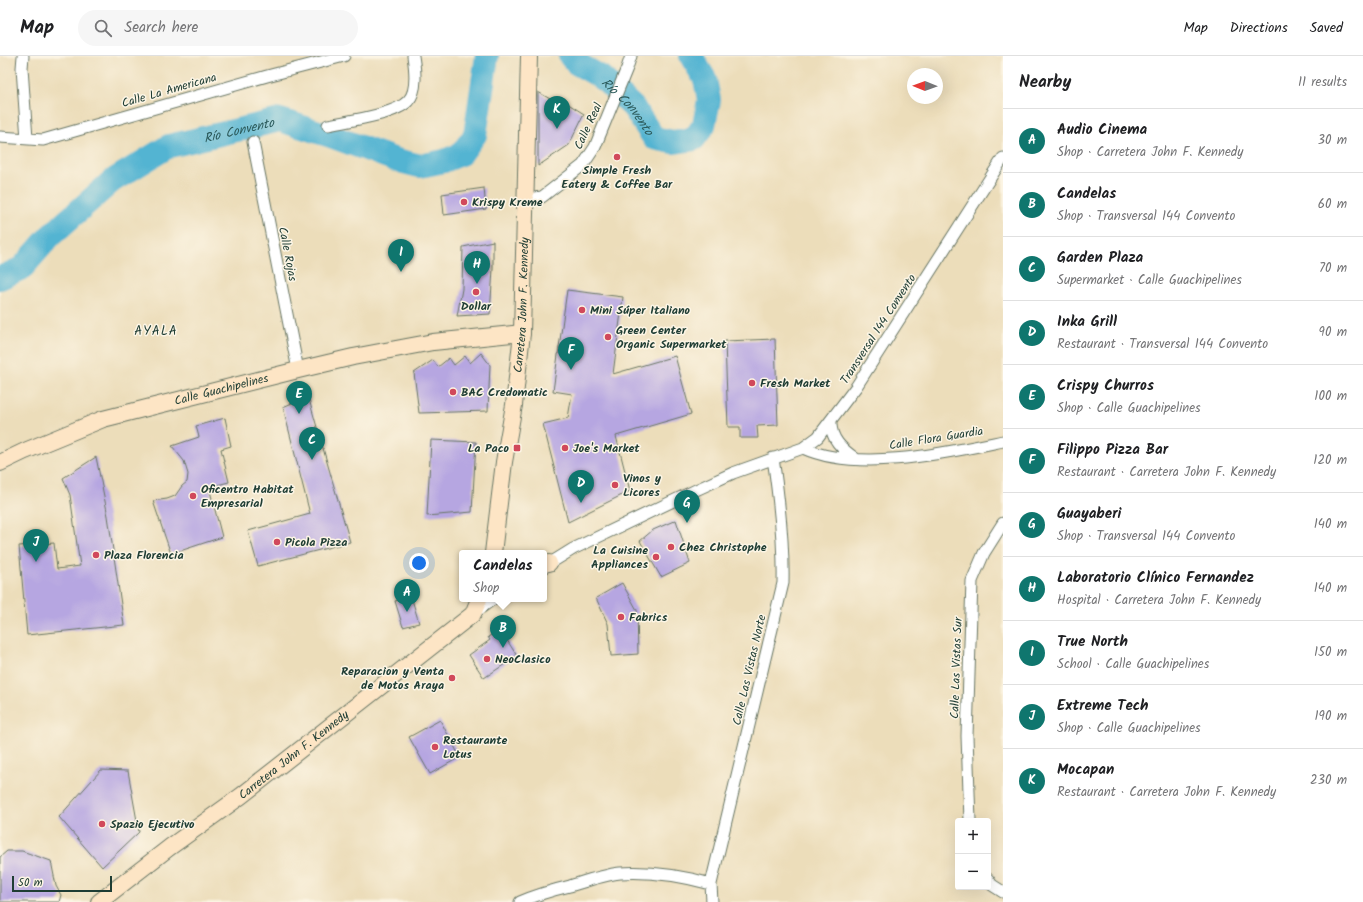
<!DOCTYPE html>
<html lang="en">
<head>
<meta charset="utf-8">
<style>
  body { margin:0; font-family:Kalam,sans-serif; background:#f6f6f6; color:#202124 }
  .controls { position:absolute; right:12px; bottom:12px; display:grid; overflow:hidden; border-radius:4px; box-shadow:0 4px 16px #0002 }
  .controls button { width:36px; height:36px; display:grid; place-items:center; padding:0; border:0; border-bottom:1px solid #e0e0e0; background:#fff; color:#202124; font:20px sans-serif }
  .compass { position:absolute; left:907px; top:12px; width:36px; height:36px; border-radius:50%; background:#fff; box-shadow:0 4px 16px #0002; rotate:271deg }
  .scale { position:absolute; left:12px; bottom:10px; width:100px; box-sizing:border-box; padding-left:4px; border:2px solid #1f3d34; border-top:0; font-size:11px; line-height:14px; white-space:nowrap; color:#1f3d34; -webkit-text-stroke:3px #fcf5e5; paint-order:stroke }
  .you { position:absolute; left:419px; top:507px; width:14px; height:14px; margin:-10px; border:3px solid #fff; border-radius:50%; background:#1a73e8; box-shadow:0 0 0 6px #1a73e833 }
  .badge { display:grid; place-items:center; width:26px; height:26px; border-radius:50%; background:#0f766e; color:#fff; font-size:13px; font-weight:700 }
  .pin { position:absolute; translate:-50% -33px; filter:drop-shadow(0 1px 2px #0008) }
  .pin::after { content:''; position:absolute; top:21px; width:14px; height:12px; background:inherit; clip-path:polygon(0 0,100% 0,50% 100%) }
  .popup { position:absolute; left:459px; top:494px; width:88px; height:52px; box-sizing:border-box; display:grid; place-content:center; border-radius:4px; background:#fff; filter:drop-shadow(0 1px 3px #0005); font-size:13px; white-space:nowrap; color:#757577 }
  .popup b { font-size:15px; color:#202124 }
  .popup::after { content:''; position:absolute; left:50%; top:100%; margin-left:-8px; border:8px solid transparent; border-top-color:#fff }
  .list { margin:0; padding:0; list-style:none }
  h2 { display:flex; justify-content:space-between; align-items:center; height:52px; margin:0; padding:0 16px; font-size:17px }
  h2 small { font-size:13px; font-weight:400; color:#757577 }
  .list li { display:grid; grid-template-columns:26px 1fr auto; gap:12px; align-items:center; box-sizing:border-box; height:64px; padding:0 16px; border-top:1px solid #e0e0e0 }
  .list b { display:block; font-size:15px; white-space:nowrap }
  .list p { margin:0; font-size:13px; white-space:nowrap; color:#757577 }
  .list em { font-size:13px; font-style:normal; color:#757577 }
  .icon { flex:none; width:22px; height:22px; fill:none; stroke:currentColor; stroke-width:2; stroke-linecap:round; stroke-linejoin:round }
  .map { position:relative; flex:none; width:1003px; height:846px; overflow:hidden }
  header { display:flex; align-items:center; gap:24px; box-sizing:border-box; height:56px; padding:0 20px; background:#fff; border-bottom:1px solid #e0e0e0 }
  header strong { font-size:19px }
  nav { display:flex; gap:22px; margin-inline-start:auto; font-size:14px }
  .search { width:280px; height:36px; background:#f6f6f6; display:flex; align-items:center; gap:10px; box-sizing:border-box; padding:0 14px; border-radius:22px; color:#757577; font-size:15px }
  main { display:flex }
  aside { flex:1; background:#fff }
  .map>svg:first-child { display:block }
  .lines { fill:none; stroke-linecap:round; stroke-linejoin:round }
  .river { stroke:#53b4d2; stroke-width:24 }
  .building { fill:#b6a6e1 }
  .street-casing { stroke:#677563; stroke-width:13 }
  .secondary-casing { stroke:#677563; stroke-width:18 }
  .street { stroke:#fff; stroke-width:11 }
  .secondary { stroke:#fde5c5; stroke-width:16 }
  .poi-dot { fill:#d1495b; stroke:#fcf5e5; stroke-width:1.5 }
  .labels { text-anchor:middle; stroke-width:3; stroke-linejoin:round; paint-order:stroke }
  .street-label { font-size:12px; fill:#1f3d34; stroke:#fcf5e5 }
  .poi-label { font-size:12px; font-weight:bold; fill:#1f3d34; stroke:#fcf5e5; text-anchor:start }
  .water-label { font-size:13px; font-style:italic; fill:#2c5b5c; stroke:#fcf5e5 }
  .neighbourhood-label { font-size:13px; letter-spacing:1px; fill:#1f3d34; stroke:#fcf5e5 }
</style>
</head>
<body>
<header>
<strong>Map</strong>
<div class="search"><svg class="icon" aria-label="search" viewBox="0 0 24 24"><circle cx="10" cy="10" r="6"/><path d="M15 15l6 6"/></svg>Search here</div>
<nav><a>Map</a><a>Directions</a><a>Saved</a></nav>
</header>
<main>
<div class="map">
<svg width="1003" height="846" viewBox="0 0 1003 846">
  <rect width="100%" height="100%" fill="#fcf5e5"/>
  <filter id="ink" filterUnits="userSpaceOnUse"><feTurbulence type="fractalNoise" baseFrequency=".025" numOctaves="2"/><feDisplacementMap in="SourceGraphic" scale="8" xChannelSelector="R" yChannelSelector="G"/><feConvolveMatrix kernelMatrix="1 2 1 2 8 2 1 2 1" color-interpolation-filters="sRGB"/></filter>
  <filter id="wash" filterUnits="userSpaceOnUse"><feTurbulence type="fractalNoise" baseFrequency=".012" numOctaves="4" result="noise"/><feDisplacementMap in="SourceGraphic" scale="16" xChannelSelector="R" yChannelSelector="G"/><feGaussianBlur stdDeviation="0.9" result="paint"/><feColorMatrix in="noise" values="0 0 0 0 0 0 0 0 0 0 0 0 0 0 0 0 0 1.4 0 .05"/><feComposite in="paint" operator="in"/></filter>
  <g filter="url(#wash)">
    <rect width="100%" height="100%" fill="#ecddba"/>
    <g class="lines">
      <!-- river -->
      <g class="river">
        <path id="s1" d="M570,0L576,7L601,21L633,51L654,82L673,86L694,83L704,69L709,44L705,23L691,0"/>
        <path id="s2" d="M0,222L22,212L50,180L112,125L169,90L280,64L328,79L396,104L420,110L444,105L461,98L475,79L487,0"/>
      </g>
    </g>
    <g id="blocks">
      <!-- building -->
      <path class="building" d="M538,36L557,47L559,42L584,58L569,89L538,110Z
        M484,132L486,153L444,159L442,138Z
        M493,185V213L490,258L457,260L462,233L463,191Z
        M567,234L623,241L613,318L675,300L691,358L616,380L630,435L568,466L543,368L568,362L572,338L553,335Z
        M775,283L778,369L757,370L758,382H740V371H728L725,285Z
        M481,297L490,309L488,355L419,357L414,317L433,304L438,311L449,302L454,309L465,300L470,307Z
        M308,340L350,486L258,510L248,475L310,458L283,351Z
        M225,362L231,390L221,393L229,426L209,431L222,481L171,498L153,445L167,443L175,440L182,430L187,426L188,418L184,405L172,390L199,381L196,370Z
        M431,384L476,386L472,456L427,460Z
        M96,401L108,460L124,569L27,579L19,490L54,487L57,513L80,510L70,439L63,422Z
        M676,464L690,507L661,521L640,485L653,474Z
        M622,527L637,554L638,598L611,600L608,568L596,542Z
        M411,540L419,567L403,571L395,545Z
        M500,573L517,600L484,622L469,599L490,584L488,581Z
        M440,664L460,701L430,718L409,681Z
        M101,714L128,715L139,776L102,811L59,761Z
        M7,795H22L51,805L56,830L61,839L59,846H0V801Z"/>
    </g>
  </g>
  <g filter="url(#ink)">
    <use href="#blocks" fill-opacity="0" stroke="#677563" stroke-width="1"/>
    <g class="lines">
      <!-- street casing -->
      <g class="street-casing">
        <path id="street" d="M23,0L22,12L27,83
          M328,69C347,65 395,59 408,45C418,35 415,13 413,0
          M0,81L43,84L267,20L344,0
          M253,86L298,314
          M526,143L542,141L583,109L595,91L627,12L631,0
          M831,365C830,383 842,393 856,403
          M803,392C858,417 945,397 1003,385
          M544,511L573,493L696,434L733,417L803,392L818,381L856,331L1003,102
          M474,557L493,543
          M970,765L967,680L972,525L984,497L1003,467
          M988,823L992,829L1003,836
          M711,828L712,846
          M520,846C536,839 553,834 570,830C586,825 603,819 620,817C651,815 682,820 711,828L783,527C784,485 779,443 773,402"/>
      </g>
      <!-- secondary casing -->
      <g class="secondary-casing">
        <g id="secondary">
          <path id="s3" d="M0,407L25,395L103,363L298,314L353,301L433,286L522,277"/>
          <path id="s4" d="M493,497L504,406L514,349L522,277L529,0"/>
          <path d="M544,508L549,507"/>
          <path id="s5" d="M99,846L170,791L241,740L473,558L479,543"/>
        </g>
      </g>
      <!-- street -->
      <use href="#street" class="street"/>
      <!-- secondary -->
      <use href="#secondary" class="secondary"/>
    </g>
  </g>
  <!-- markers -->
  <g class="poi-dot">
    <circle cx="617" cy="101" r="4"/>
    <circle cx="464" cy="146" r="4"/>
    <circle cx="476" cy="236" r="4"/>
    <circle cx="582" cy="254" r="4"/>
    <circle cx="608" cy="281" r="4"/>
    <circle cx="752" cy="327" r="4"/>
    <circle cx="453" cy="336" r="4"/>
    <rect x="513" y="388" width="8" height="8" rx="2"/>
    <circle cx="565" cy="392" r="4"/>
    <circle cx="615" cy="429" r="4"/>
    <circle cx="193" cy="440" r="4"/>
    <circle cx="277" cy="486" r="4"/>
    <circle cx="671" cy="491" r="4"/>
    <circle cx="96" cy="499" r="4"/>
    <circle cx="656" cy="501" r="4"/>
    <circle cx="621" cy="561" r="4"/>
    <circle cx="487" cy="603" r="4"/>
    <circle cx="452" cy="622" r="4"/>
    <circle cx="435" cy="691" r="4"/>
    <circle cx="102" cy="768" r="4"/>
  </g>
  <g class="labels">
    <!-- street labels -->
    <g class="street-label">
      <text transform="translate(169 34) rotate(-16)" y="4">Calle La Americana</text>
      <text transform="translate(588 70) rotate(-65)" y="4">Calle Real</text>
      <text transform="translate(288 198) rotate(79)" y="4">Calle Rojas</text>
      <text dy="4" stroke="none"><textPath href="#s4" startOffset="250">Carretera John F. Kennedy</textPath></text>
      <text transform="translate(878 273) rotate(-57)" y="4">Transversal 144 Convento</text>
      <text dy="4" stroke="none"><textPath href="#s3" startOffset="234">Calle Guachipelines</textPath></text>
      <text transform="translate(936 382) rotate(-9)" y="4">Calle Flora Guardia</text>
      <text transform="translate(956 612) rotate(-88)" y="4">Calle Las Vistas Sur</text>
      <text transform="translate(749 614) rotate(-77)" y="4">Calle Las Vistas Norte</text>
      <text dy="4" stroke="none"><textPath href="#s5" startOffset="244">Carretera John F. Kennedy</textPath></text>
    </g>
    <!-- poi labels -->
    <g class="poi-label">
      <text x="617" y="118" text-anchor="middle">Simple Fresh<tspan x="617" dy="14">Eatery &amp; Coffee Bar</tspan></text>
      <text x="472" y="150">Krispy Kreme</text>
      <text x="476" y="254" text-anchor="middle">Dollar</text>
      <text x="590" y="258">Mini Súper Italiano</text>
      <text x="616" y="278">Green Center<tspan x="616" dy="14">Organic Supermarket</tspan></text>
      <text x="760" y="331">Fresh Market</text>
      <text x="461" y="340">BAC Credomatic</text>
      <text x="509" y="396" text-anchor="end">La Paco</text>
      <text x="573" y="396">Joe's Market</text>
      <text x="623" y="426">Vinos y<tspan x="623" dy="14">Licores</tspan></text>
      <text x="201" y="437">Oficentro Habitat<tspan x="201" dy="14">Empresarial</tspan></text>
      <text x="285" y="490">Picola Pizza</text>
      <text x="679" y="495">Chez Christophe</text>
      <text x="648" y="498" text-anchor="end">La Cuisine<tspan x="648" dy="14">Appliances</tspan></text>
      <text x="104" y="503">Plaza Florencia</text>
      <text x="629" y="565">Fabrics</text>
      <text x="495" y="607">NeoClasico</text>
      <text x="444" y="619" text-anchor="end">Reparacion y Venta<tspan x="444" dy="14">de Motos Araya</tspan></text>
      <text x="443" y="688">Restaurante<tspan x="443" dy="14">Lotus</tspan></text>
      <text x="110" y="772">Spazio Ejecutivo</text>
    </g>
    <!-- water labels -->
    <g class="water-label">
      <text dy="5" stroke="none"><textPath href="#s1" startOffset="78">Río Convento</textPath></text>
      <text dy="5" stroke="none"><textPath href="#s2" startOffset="288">Río Convento</textPath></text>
    </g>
    <!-- neighbourhood labels -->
    <g class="neighbourhood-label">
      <text x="156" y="279">AYALA</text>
    </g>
  </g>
</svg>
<div class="controls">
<button>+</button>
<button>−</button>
</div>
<svg class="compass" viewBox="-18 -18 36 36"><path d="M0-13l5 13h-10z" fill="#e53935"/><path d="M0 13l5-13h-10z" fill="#757577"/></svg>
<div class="scale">50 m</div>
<div class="you"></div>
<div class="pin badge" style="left:407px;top:556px">A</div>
<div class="pin badge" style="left:503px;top:592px">B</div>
<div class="popup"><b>Candelas</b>Shop</div>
<div class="pin badge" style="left:312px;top:404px">C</div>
<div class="pin badge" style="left:581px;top:447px">D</div>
<div class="pin badge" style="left:299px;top:358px">E</div>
<div class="pin badge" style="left:571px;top:314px">F</div>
<div class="pin badge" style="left:687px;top:467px">G</div>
<div class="pin badge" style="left:477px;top:228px">H</div>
<div class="pin badge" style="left:401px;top:216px">I</div>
<div class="pin badge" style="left:36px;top:506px">J</div>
<div class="pin badge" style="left:557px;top:73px">K</div>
</div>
<aside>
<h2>Nearby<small>11 results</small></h2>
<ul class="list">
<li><span class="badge">A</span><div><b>Audio Cinema</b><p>Shop · Carretera John F. Kennedy</p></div><em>30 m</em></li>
<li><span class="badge">B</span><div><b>Candelas</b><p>Shop · Transversal 144 Convento</p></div><em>60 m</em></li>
<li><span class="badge">C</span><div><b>Garden Plaza</b><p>Supermarket · Calle Guachipelines</p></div><em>70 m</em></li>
<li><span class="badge">D</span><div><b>Inka Grill</b><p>Restaurant · Transversal 144 Convento</p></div><em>90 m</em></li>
<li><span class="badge">E</span><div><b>Crispy Churros</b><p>Shop · Calle Guachipelines</p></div><em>100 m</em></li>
<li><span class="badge">F</span><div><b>Filippo Pizza Bar</b><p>Restaurant · Carretera John F. Kennedy</p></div><em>120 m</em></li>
<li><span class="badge">G</span><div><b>Guayaberi</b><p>Shop · Transversal 144 Convento</p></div><em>140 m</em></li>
<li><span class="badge">H</span><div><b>Laboratorio Clínico Fernandez</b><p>Hospital · Carretera John F. Kennedy</p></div><em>140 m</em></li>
<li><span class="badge">I</span><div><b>True North</b><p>School · Calle Guachipelines</p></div><em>150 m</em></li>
<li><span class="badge">J</span><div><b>Extreme Tech</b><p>Shop · Calle Guachipelines</p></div><em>190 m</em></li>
<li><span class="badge">K</span><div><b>Mocapan</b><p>Restaurant · Carretera John F. Kennedy</p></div><em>230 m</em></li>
</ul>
</aside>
</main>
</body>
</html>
